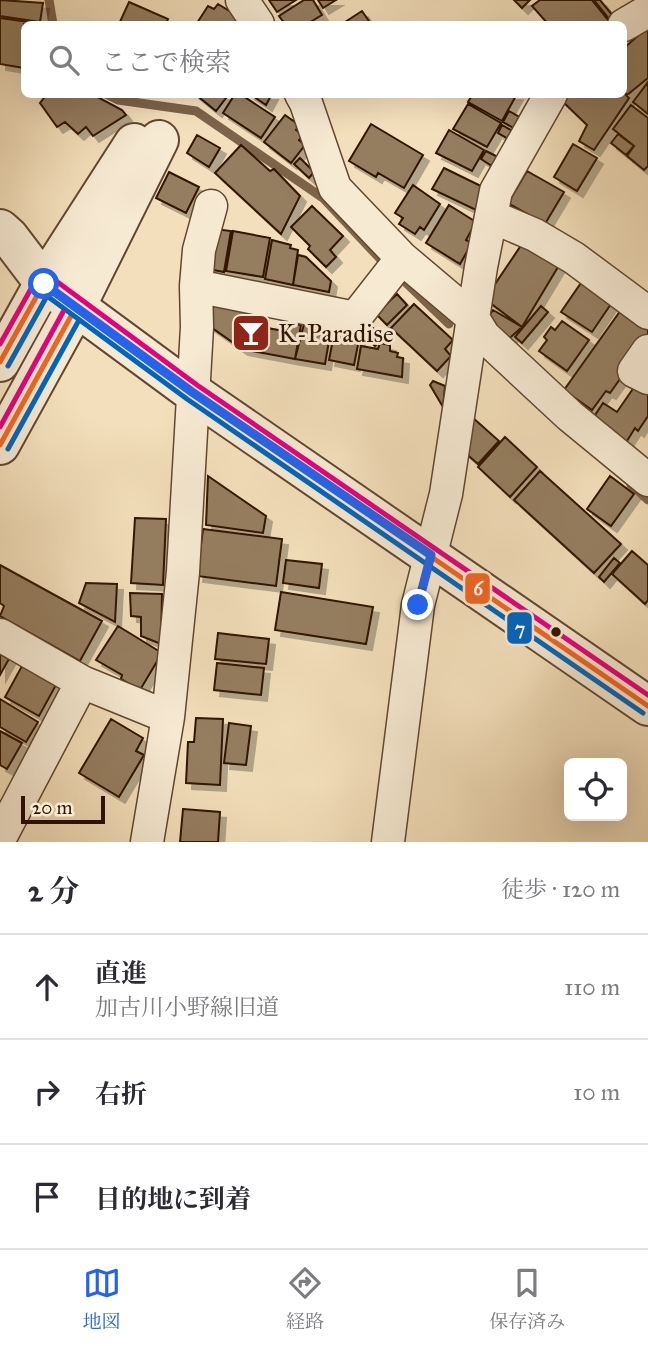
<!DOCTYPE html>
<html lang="ja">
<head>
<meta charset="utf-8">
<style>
  body { margin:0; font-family:"IM FELL Great Primer","Noto Serif JP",serif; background:#f7f7f7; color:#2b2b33 }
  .controls { position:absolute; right:21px; bottom:21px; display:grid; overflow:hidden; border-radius:10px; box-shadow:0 7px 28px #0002 }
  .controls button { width:63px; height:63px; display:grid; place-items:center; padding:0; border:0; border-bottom:2px solid #e1e1e2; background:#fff; color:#2b2b33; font:35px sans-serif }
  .scale { position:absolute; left:21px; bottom:18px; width:84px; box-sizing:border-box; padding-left:7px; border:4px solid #301400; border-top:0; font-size:19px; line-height:24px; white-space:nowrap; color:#301400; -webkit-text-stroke:5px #f7ead3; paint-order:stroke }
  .stop { position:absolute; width:21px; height:21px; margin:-16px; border:5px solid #2563eb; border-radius:50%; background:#fff }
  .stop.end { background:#2563eb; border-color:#fff; box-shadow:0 2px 7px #0008 }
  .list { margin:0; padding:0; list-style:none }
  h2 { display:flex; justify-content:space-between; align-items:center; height:91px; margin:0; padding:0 28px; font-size:30px }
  h2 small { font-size:23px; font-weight:400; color:#7c7c81 }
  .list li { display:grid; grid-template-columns:46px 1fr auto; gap:21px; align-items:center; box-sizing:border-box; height:105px; padding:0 28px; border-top:2px solid #e1e1e2 }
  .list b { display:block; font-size:26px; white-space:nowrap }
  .list p { margin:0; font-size:23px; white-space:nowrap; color:#7c7c81 }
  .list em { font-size:23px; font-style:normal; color:#7c7c81 }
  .icon { flex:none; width:38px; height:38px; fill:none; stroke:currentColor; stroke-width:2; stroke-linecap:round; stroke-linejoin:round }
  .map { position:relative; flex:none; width:648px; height:842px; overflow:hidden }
  .search { position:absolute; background:#fff; box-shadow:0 7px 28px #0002; left:21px; right:21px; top:21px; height:77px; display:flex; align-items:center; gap:18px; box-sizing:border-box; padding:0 24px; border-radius:10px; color:#7c7c81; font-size:26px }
  .sheet { height:406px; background:#fff }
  nav { display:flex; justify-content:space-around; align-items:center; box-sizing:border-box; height:98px; border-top:2px solid #e1e1e2; background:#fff; font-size:19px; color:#7c7c81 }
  nav a { display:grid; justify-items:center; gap:4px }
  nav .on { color:#2563eb }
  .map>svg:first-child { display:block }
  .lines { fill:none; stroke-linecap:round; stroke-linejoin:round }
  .stream { stroke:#7d644a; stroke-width:9 }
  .building { fill:#957e61; stroke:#301400; stroke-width:2; filter:url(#shadow) }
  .minor-casing { stroke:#61472f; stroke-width:35 }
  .tertiary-casing { stroke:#61472f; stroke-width:42 }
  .minor { stroke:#f7ead3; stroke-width:32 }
  .tertiary { stroke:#f7ead3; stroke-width:38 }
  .bus-1-casing { stroke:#f7ead3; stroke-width:10 }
  .bus-2-casing { stroke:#f7ead3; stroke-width:10 }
  .bus-3-casing { stroke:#f7ead3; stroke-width:10 }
  .bus-1 { stroke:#f26522; stroke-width:5 }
  .bus-2 { stroke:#0065bd; stroke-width:5 }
  .bus-3 { stroke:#e5007d; stroke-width:5 }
  .route { stroke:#2563eb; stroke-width:9 }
  .bus-dot { fill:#301400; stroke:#f7ead3; stroke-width:2.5 }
  .labels { text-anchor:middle; stroke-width:6; stroke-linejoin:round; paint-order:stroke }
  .poi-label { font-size:26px; fill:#301400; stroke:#f7ead3; text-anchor:start }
  .line-badge { stroke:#f7ead3; stroke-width:2.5 }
  .badge-label { font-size:19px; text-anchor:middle; font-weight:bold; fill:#fff }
</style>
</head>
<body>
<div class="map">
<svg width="648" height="842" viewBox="0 0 648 842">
  <defs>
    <filter id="shadow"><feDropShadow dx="6" dy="6" stdDeviation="0" flood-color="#0004"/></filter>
  </defs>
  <rect width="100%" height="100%" fill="#f3dfbb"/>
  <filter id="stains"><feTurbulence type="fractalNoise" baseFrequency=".00286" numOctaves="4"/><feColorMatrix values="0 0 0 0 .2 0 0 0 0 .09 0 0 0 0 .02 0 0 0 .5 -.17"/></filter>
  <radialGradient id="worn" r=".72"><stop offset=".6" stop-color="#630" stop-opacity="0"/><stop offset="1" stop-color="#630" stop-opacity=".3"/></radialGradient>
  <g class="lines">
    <!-- stream -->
    <path class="stream" d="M49,0L53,24
      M106,94L118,100L196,111L323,198L384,263
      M399,276L449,324
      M631,485L648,500"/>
  </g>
  <!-- building -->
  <path class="building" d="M0,0L43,3L40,22L0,16Z
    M269,0H296L277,12Z
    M304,0H313L322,15L307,24H285L279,16Z
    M318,0H336L323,8Z
    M514,0H530L522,8Z
    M540,0H592L609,21L605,24H548L532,6Z
    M594,0H600L614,17L610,20Z
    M129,2L168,19L166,24H119Z
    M218,4L244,20L242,24L197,23L208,6L214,9Z
    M362,11L371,24H342Z
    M0,18L36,23L24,24V68L0,64Z
    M648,27V78L627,95L624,91V48Z
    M648,82V114L633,102Z
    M624,93L629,98L594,150L579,141L587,125L560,99L564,94Z
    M47,94H92L122,110L126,115L93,136L86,127L78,134L65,122L57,127L40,103Z
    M195,94H229L216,111Z
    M235,94H240L275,117L261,138L223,113Z
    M250,94H272L266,105Z
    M473,94H517L502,121L468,102Z
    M468,104L501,123L487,147L453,129Z
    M631,105L648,118V166L644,170L627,156L634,146L613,129Z
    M509,111L523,119L517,130L503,122Z
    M285,115L299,125L296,130L303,135L299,140L305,145L291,163L264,142Z
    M371,124L423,155L404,188L378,173L376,177L349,161Z
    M502,125L516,133L512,141L498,133Z
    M449,130L484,150L472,171L436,153Z
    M618,134L634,146L626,155L611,143Z
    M197,135L220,148L209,167L187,153Z
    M573,144L597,158L577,191L554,177Z
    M241,145L270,171L274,169L300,196L281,234L215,173Z
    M486,151L500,158L495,168L481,159Z
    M300,158L314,172L309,178L294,164Z
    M444,168L487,189L476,210L432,189Z
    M527,171L564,192L545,224L508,203Z
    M169,172L199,187L186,213L156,198Z
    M413,185L440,204L424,230L420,227L415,234L399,224L403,218L395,213Z
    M449,205L476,222L466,240L472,243L460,264L426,243Z
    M312,206L343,236L330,250L336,257L326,267L308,249L310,246L291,227Z
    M215,229L231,231L224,272L208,269Z
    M233,231L270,238L263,277L226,271Z
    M526,238L561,262L522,327L485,299Z
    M272,240L291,245L290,248L298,250L293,285L265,279Z
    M298,255L306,257L331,281L329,292L293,285Z
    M583,280L613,301L592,332L561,312Z
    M397,294L407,305L387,325L376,314Z
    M211,304L256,307L267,328L263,353L242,349L208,325Z
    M414,304L453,340L445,349L451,356L437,371L391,328Z
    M541,306L548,312L522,343L515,337Z
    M493,310L522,327L503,344L484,323Z
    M621,310L648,330V340L610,393L606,391L592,410L564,390Z
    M562,321L589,340L567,371L539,351L547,340L544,337L551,327L555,330Z
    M285,323L301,325L295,359L263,353L267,328L284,331Z
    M304,324L331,329L325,364L295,359Z
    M336,324L361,329L354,365L329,360Z
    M370,325L383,338L375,346L362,333Z
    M380,343L390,345V351L398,353L397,357L403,358L402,377L357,369L361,346L378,349Z
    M639,380L648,387V416L638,431L635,428L622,449L590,423L603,403L617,412Z
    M433,381L445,386L443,407L430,385Z
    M472,417L499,441L478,464L462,450Z
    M505,437L537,467L510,497L478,467Z
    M540,471L621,544L594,573L514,500Z
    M208,476L266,516L263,533L206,525Z
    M610,476L634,494L611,526L587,509Z
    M135,518L166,519L163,585L131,583Z
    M203,529L282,539L276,586L197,576Z
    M632,551L648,565V600L645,604L612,574Z
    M614,558L620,563L604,582L599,577Z
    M286,560L322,564L319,588L283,583Z
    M0,565L102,621L80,661L0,616L4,606L0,603Z
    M86,583L117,584L115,622L79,603Z
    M281,592L373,607L366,644L275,630Z
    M130,593L162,594L161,644L141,636V617L131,616Z
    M118,626L162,653L140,690L121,679L122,675L96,660Z
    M218,633L269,639L266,664L215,659Z
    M0,654L9,659L0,675Z
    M217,663L264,668L261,695L214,690Z
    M22,666L56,685L39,716L5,697Z
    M0,699L38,722L26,742L0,727Z
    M196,718L223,719L220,785L186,783L188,742H194Z
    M111,719L143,738L136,751L144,755L119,797L79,773Z
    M229,723L251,726L246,765L224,763Z
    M0,731L22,743L7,769L0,765Z
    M183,809L220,812L218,842H180Z"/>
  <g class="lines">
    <!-- minor casing -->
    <g class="minor-casing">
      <path id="minor" d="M242,0L258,24
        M624,25L648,11
        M301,94L306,103L335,188L402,258L473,318L446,494L418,605L388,842
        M551,94L496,191L481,267L473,318L484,336L570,416L648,480
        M491,216L535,235L574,258L648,313
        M196,286L355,318L402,258
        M648,351L634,371L648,378
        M0,635L82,682
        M0,838L82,682L168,717
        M147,842L168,717L183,572L197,327L196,286L199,250L211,206"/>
    </g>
    <!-- tertiary casing -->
    <g class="tertiary-casing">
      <path id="tertiary" d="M0,229L9,237L44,283L192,392L648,706
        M0,362L44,283L134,143
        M0,445L76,307L159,140"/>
    </g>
    <!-- minor -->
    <use href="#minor" class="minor"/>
    <!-- tertiary -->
    <use href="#tertiary" class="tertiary"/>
    <!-- bus-1 casing -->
    <g class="bus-1-casing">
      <path id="bus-1" d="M0,362L44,283L192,392L648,706
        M0,445L71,316"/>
    </g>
    <!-- bus-2 casing -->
    <g class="bus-2-casing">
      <path id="bus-2" d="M8,366L47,296L187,399L643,713
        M8,449L79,320"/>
    </g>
    <!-- bus-3 casing -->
    <g class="bus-3-casing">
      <path id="bus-3" d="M0,344L37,278L42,275H48L197,385L648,695
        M0,427L63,312"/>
    </g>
    <!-- bus-1 -->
    <use href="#bus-1" class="bus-1"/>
    <!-- bus-2 -->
    <use href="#bus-2" class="bus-2"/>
    <!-- bus-3 -->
    <use href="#bus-3" class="bus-3"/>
  </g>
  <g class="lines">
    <!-- route -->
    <path class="route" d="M44,284L192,392L431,555L418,605"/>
  </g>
  <!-- icons -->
  <defs>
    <g id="bar-square" transform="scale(2.0125)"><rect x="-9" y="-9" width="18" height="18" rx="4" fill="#8f2418" stroke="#f7ead3"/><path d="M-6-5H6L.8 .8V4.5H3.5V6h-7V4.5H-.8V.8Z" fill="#fff"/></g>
  </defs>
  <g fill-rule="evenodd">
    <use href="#bar-square" x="251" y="333"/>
  </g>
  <!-- markers -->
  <circle class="bus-dot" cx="556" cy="632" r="6"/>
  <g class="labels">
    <!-- poi labels -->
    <g class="poi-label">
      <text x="278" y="342">K-Paradise</text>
    </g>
  </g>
  <g class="line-badge">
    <rect x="464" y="572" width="27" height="33" rx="7" fill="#f26522"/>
    <rect x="506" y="611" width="27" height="34" rx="7" fill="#0065bd"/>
  </g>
  <g class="badge-label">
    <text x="478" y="595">6</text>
    <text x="520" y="635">7</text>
  </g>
  <rect width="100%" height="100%" filter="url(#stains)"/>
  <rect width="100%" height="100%" fill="url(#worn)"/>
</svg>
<div class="controls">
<button><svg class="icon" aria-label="locate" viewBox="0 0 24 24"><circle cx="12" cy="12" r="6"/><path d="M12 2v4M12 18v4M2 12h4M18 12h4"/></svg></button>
</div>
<div class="scale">20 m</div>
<div class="stop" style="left:44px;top:284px"></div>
<div class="stop end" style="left:418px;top:605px"></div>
<div class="search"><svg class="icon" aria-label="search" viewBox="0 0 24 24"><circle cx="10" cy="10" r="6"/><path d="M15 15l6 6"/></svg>ここで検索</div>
</div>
<section class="sheet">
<h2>2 分<small>徒歩 · 120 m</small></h2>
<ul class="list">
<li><svg class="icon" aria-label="ahead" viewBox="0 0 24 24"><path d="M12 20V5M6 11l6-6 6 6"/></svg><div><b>直進</b><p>加古川小野線旧道</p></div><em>110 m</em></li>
<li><svg class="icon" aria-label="right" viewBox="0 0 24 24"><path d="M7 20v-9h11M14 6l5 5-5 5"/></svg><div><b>右折</b></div><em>10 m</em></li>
<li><svg class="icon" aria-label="arrive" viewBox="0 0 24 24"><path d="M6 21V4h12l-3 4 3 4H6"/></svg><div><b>目的地に到着</b></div></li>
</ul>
</section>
<nav>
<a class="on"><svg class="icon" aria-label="map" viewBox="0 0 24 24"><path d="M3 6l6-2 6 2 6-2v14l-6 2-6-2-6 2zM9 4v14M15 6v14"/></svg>地図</a>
<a><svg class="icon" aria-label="directions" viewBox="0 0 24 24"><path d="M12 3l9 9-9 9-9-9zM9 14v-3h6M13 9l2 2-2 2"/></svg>経路</a>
<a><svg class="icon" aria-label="saved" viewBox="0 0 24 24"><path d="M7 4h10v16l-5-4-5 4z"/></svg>保存済み</a>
</nav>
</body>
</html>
